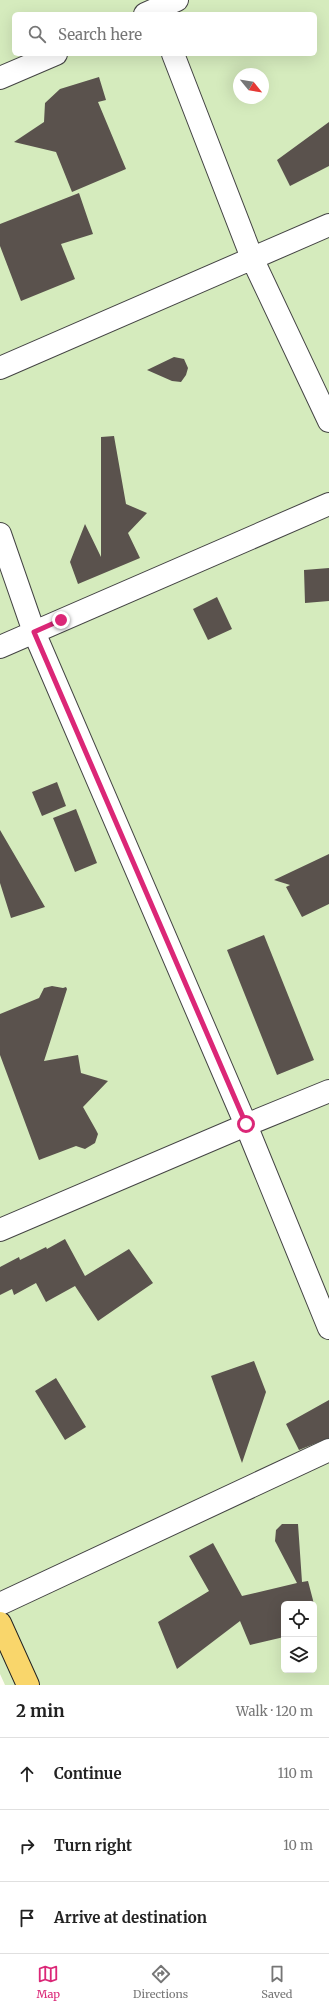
<!DOCTYPE html>
<html lang="en">
<head>
<meta charset="utf-8">
<style>
  body { margin:0; font-family:Merriweather,serif; background:#f6f6f6; color:#222 }
  .controls { position:absolute; right:12px; bottom:12px; display:grid; overflow:hidden; border-radius:6px; box-shadow:0 4px 16px #0002 }
  .controls button { width:36px; height:36px; display:grid; place-items:center; padding:0; border:0; border-bottom:1px solid #e0e0e0; background:#fff; color:#222; font:20px sans-serif }
  .compass { position:absolute; left:233px; top:68px; width:36px; height:36px; border-radius:50%; background:#fff; box-shadow:0 4px 16px #0002; rotate:120deg }
  .stop { position:absolute; width:12px; height:12px; margin:-9px; border:3px solid #db2777; border-radius:50%; background:#fff }
  .stop.end { background:#db2777; border-color:#fff; box-shadow:0 1px 4px #0008 }
  .list { margin:0; padding:0; list-style:none }
  h2 { display:flex; justify-content:space-between; align-items:center; height:52px; margin:0; padding:0 16px; font-size:17px }
  h2 small { font-size:13px; font-weight:400; color:#767676 }
  .list li { display:grid; grid-template-columns:26px 1fr auto; gap:12px; align-items:center; box-sizing:border-box; height:72px; padding:0 16px; border-top:1px solid #e0e0e0 }
  .list b { display:block; font-size:15px; white-space:nowrap }
  .list em { font-size:13px; font-style:normal; color:#767676 }
  .icon { flex:none; width:22px; height:22px; fill:none; stroke:currentColor; stroke-width:2; stroke-linecap:round; stroke-linejoin:round }
  .map { position:relative; flex:none; width:329px; height:1685px; overflow:hidden }
  .search { position:absolute; background:#fff; box-shadow:0 4px 16px #0002; left:12px; right:12px; top:12px; height:44px; display:flex; align-items:center; gap:10px; box-sizing:border-box; padding:0 14px; border-radius:6px; color:#767676; font-size:15px }
  .sheet { height:268px; background:#fff }
  nav { display:flex; justify-content:space-around; align-items:center; box-sizing:border-box; height:56px; border-top:1px solid #e0e0e0; background:#fff; font-size:11px; color:#767676 }
  nav a { display:grid; justify-items:center; gap:2px }
  nav .on { color:#db2777 }
  .map>svg:first-child { display:block }
  .green { fill:#d5ebbd; fill-rule:evenodd }
  .building { fill:#5a524d }
  .lines { fill:none; stroke-linecap:round; stroke-linejoin:round }
  .minor-casing { stroke:#444; stroke-width:24 }
  .primary-casing { stroke:#222; stroke-width:24 }
  .minor { stroke:#fff; stroke-width:22 }
  .primary { stroke:#f9d66b; stroke-width:22 }
  .route { stroke:#db2777; stroke-width:5 }
</style>
</head>
<body>
<div class="map">
<svg width="329" height="1685" viewBox="0 0 329 1685">
  <rect width="100%" height="100%" fill="#fffdf5"/>
  <!-- green -->
  <path class="green" d="M0,0H329V1685H5L0,1674ZM14,14H315V54H14ZM239,74H263V98H239ZM284,1604H314V1670H284Z"/>
  <!-- building -->
  <path class="building" d="M99,77L106,100L98,102L126,169L72,192L56,152L14,142L44,122L45,103L60,89Z
    M329,122V166L290,186L277,160Z
    M79,193L93,234L61,244L75,279L21,301L0,246V224Z
    M174,357L184,359L188,368L186,375L181,382L172,381L147,370Z
    M114,436L126,504L147,513L128,533L140,558L78,584L70,562L85,524L101,557V437Z
    M329,568V601L305,603L304,570Z
    M217,597L232,629L208,640L193,609Z
    M57,782L66,806L42,816L32,792Z
    M76,809L97,863L75,872L53,818Z
    M0,830L45,907L11,918L0,883Z
    M329,854V904L302,917L286,887L290,885L274,880Z
    M264,935L314,1060L277,1075L227,950Z
    M52,986L63,988L66,987L67,989L44,1061L78,1055L81,1073L108,1081L83,1107L96,1130L98,1134L95,1143L85,1149L76,1146L39,1160L0,1055V1014L39,998L44,988Z
    M65,1239L85,1276L129,1249L153,1283L98,1321L75,1286L46,1302L36,1283L14,1295L12,1289L0,1295V1267L19,1257L20,1260L46,1247L47,1249Z
    M254,1361L266,1392L242,1463L211,1376Z
    M56,1378L86,1427L65,1440L35,1391Z
    M329,1400V1438L299,1450L286,1424Z
    M282,1524H298L302,1582L308,1581L314,1604H284V1637L250,1645L240,1621L177,1669L158,1622L209,1591L189,1556L213,1543L242,1596L297,1583L275,1541L276,1530Z"/>
  <g class="lines">
    <!-- minor casing -->
    <g class="minor-casing">
      <path id="minor" d="M145,14L177,0
        M173,54L252,258L329,421
        M0,78L56,54
        M0,368L329,225
        M0,534L34,632L246,1125L329,1328
        M0,647L329,504
        M0,1230L246,1125L329,1091
        M0,1604L329,1450"/>
    </g>
    <!-- primary casing -->
    <g class="primary-casing">
      <path id="primary" d="M0,1623L28,1685"/>
    </g>
    <!-- minor -->
    <use href="#minor" class="minor"/>
    <!-- primary -->
    <use href="#primary" class="primary"/>
  </g>
  <g class="lines">
    <!-- route -->
    <path class="route" d="M61,620L34,632L246,1124"/>
  </g>
</svg>
<div class="controls">
<button><svg class="icon" aria-label="locate" viewBox="0 0 24 24"><circle cx="12" cy="12" r="6"/><path d="M12 2v4M12 18v4M2 12h4M18 12h4"/></svg></button>
<button><svg class="icon" aria-label="layers" viewBox="0 0 24 24"><path d="M12 4l9 5-9 5-9-5zM3 14l9 5 9-5"/></svg></button>
</div>
<svg class="compass" viewBox="-18 -18 36 36"><path d="M0-13l5 13h-10z" fill="#e53935"/><path d="M0 13l5-13h-10z" fill="#767676"/></svg>
<div class="stop" style="left:246px;top:1124px"></div>
<div class="stop end" style="left:61px;top:620px"></div>
<div class="search"><svg class="icon" aria-label="search" viewBox="0 0 24 24"><circle cx="10" cy="10" r="6"/><path d="M15 15l6 6"/></svg>Search here</div>
</div>
<section class="sheet">
<h2>2 min<small>Walk · 120 m</small></h2>
<ul class="list">
<li><svg class="icon" aria-label="ahead" viewBox="0 0 24 24"><path d="M12 20V5M6 11l6-6 6 6"/></svg><div><b>Continue</b></div><em>110 m</em></li>
<li><svg class="icon" aria-label="right" viewBox="0 0 24 24"><path d="M7 20v-9h11M14 6l5 5-5 5"/></svg><div><b>Turn right</b></div><em>10 m</em></li>
<li><svg class="icon" aria-label="arrive" viewBox="0 0 24 24"><path d="M6 21V4h12l-3 4 3 4H6"/></svg><div><b>Arrive at destination</b></div></li>
</ul>
</section>
<nav>
<a class="on"><svg class="icon" aria-label="map" viewBox="0 0 24 24"><path d="M3 6l6-2 6 2 6-2v14l-6 2-6-2-6 2zM9 4v14M15 6v14"/></svg>Map</a>
<a><svg class="icon" aria-label="directions" viewBox="0 0 24 24"><path d="M12 3l9 9-9 9-9-9zM9 14v-3h6M13 9l2 2-2 2"/></svg>Directions</a>
<a><svg class="icon" aria-label="saved" viewBox="0 0 24 24"><path d="M7 4h10v16l-5-4-5 4z"/></svg>Saved</a>
</nav>
</body>
</html>
